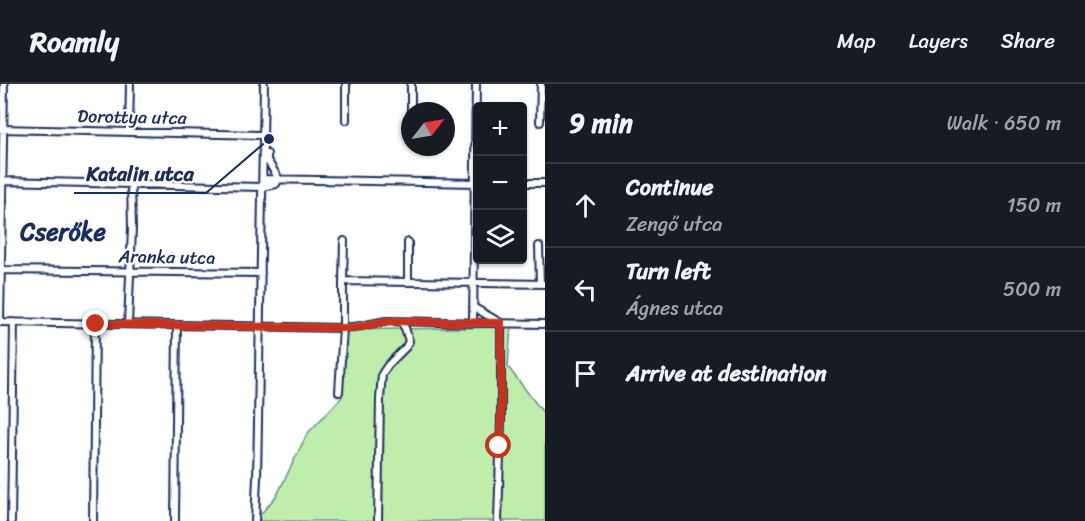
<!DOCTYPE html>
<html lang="en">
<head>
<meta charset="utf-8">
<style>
  body { margin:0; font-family:Sriracha,sans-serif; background:#242831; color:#f1f3f6 }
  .controls { position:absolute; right:18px; top:18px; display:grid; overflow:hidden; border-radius:6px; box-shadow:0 2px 4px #0004 }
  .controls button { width:54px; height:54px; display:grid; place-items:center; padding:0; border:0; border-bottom:2px solid #363941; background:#171b24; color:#f1f3f6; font:30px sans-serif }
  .compass { position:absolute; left:401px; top:18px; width:54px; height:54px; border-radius:50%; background:#171b24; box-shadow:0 2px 4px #0004; rotate:59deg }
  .stop { position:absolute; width:18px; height:18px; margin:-14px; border:4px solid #c8321e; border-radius:50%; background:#fff }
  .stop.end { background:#c8321e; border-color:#fff; box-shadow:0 2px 6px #0008 }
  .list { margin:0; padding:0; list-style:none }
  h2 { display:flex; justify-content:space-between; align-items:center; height:78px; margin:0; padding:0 24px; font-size:26px }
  h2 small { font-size:20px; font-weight:400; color:#9ea1a6 }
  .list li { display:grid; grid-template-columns:39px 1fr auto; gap:18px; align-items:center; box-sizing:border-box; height:84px; padding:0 24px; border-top:2px solid #363941 }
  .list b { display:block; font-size:22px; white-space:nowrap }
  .list p { margin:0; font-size:20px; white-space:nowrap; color:#9ea1a6 }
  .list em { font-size:20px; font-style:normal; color:#9ea1a6 }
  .icon { flex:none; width:33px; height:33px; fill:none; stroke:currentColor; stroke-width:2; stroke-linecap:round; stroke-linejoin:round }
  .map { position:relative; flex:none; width:545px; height:437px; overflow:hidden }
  header { display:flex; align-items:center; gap:36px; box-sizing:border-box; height:84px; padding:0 30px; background:#171b24; border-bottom:2px solid #363941 }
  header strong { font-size:28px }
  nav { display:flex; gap:33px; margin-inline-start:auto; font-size:21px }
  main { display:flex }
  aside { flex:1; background:#171b24 }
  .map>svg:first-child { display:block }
  .green { fill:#beeeac; stroke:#6c8e85; stroke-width:1.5 }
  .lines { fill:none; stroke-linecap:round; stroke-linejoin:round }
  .minor-casing { stroke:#1b2f5e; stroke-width:10 }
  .minor { stroke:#fff; stroke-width:6 }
  .route { stroke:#c8321e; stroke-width:8 }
  .labels { text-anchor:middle; stroke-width:4.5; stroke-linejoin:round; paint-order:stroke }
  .street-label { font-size:18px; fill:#1b2f5e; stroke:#fff }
  .district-label { font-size:24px; font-weight:bold; fill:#1b2f5e; stroke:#fff }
  .leader { fill:none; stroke:#1b2f5e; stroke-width:2 }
  .callout-dot { fill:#1b2f5e; stroke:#fff; stroke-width:2 }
  .callout-label { font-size:20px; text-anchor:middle; font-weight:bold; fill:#1b2f5e; stroke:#fff; stroke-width:4.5; stroke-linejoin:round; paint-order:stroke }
</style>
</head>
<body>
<header>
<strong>Roamly</strong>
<nav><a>Map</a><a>Layers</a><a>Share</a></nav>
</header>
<main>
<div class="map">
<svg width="545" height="437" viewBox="0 0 545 437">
  <rect width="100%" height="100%" fill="#fff"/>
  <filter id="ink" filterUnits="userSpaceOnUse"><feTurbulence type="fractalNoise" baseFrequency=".0167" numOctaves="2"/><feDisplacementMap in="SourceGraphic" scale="12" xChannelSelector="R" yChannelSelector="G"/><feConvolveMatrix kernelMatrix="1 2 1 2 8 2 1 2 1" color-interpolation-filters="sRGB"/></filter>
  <g filter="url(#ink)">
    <!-- green -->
    <path class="green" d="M511,243L508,283L545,331V437H255L277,411L307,350L342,313L344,246Z"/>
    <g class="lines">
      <!-- minor casing -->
      <g class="minor-casing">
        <path id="minor" d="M346,0V36
          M411,27V0
          M540,38L541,0
          M0,45L263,51
          M129,47L130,0
          M263,95L478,99
          M263,95L267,102L276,100L279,95L267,76V70
          M0,97L262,103
          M522,99H545
          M539,162L540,200
          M0,186L261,189
          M343,197L344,157
          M408,198V158
          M473,223L501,239V337L498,437
          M0,237L4,0
          M0,238L343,244L361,242L386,237L545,240
          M473,238L476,0
          M128,240L132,144L131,99
          M339,308L343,244V197L545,200
          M11,437L14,238
          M93,437L95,240
          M175,437L177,241
          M255,437L257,394L264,0
          M378,437L380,315L382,290L388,281L406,263L409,257L405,244L401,238"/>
      </g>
      <!-- minor -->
      <use href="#minor" class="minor"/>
    </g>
  </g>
  <g class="lines" filter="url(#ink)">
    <!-- route -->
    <path class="route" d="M96,240L343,244L360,243L386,237L501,239V337L499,362"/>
  </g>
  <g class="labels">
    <!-- street labels -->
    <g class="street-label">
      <text transform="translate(132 33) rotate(1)" y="6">Dorottya utca</text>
      <text transform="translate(167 173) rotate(1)" y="6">Aranka utca</text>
    </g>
    <!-- district labels -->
    <g class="district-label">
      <text x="63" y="156">Cserőke</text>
    </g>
  </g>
  <!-- callouts -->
  <path class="leader" d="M269 55L206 109H74"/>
  <circle class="callout-dot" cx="269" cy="55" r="6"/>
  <g class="callout-label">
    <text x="140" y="97">Katalin utca</text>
  </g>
</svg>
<div class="controls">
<button>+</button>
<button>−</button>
<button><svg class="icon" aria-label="layers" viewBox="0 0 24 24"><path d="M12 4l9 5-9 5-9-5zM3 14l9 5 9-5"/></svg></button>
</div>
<svg class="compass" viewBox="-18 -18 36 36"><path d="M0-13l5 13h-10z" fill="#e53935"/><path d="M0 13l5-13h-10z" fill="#9ea1a6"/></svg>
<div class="stop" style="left:499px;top:362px"></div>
<div class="stop end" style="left:96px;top:240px"></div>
</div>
<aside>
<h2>9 min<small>Walk · 650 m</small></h2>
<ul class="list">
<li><svg class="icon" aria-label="ahead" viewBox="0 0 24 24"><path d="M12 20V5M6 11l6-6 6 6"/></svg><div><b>Continue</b><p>Zengő utca</p></div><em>150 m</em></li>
<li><svg class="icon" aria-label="left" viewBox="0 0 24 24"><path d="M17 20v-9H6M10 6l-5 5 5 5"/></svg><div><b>Turn left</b><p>Ágnes utca</p></div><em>500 m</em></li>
<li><svg class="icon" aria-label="arrive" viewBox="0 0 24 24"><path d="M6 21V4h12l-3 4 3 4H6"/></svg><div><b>Arrive at destination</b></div></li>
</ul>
</aside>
</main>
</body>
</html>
